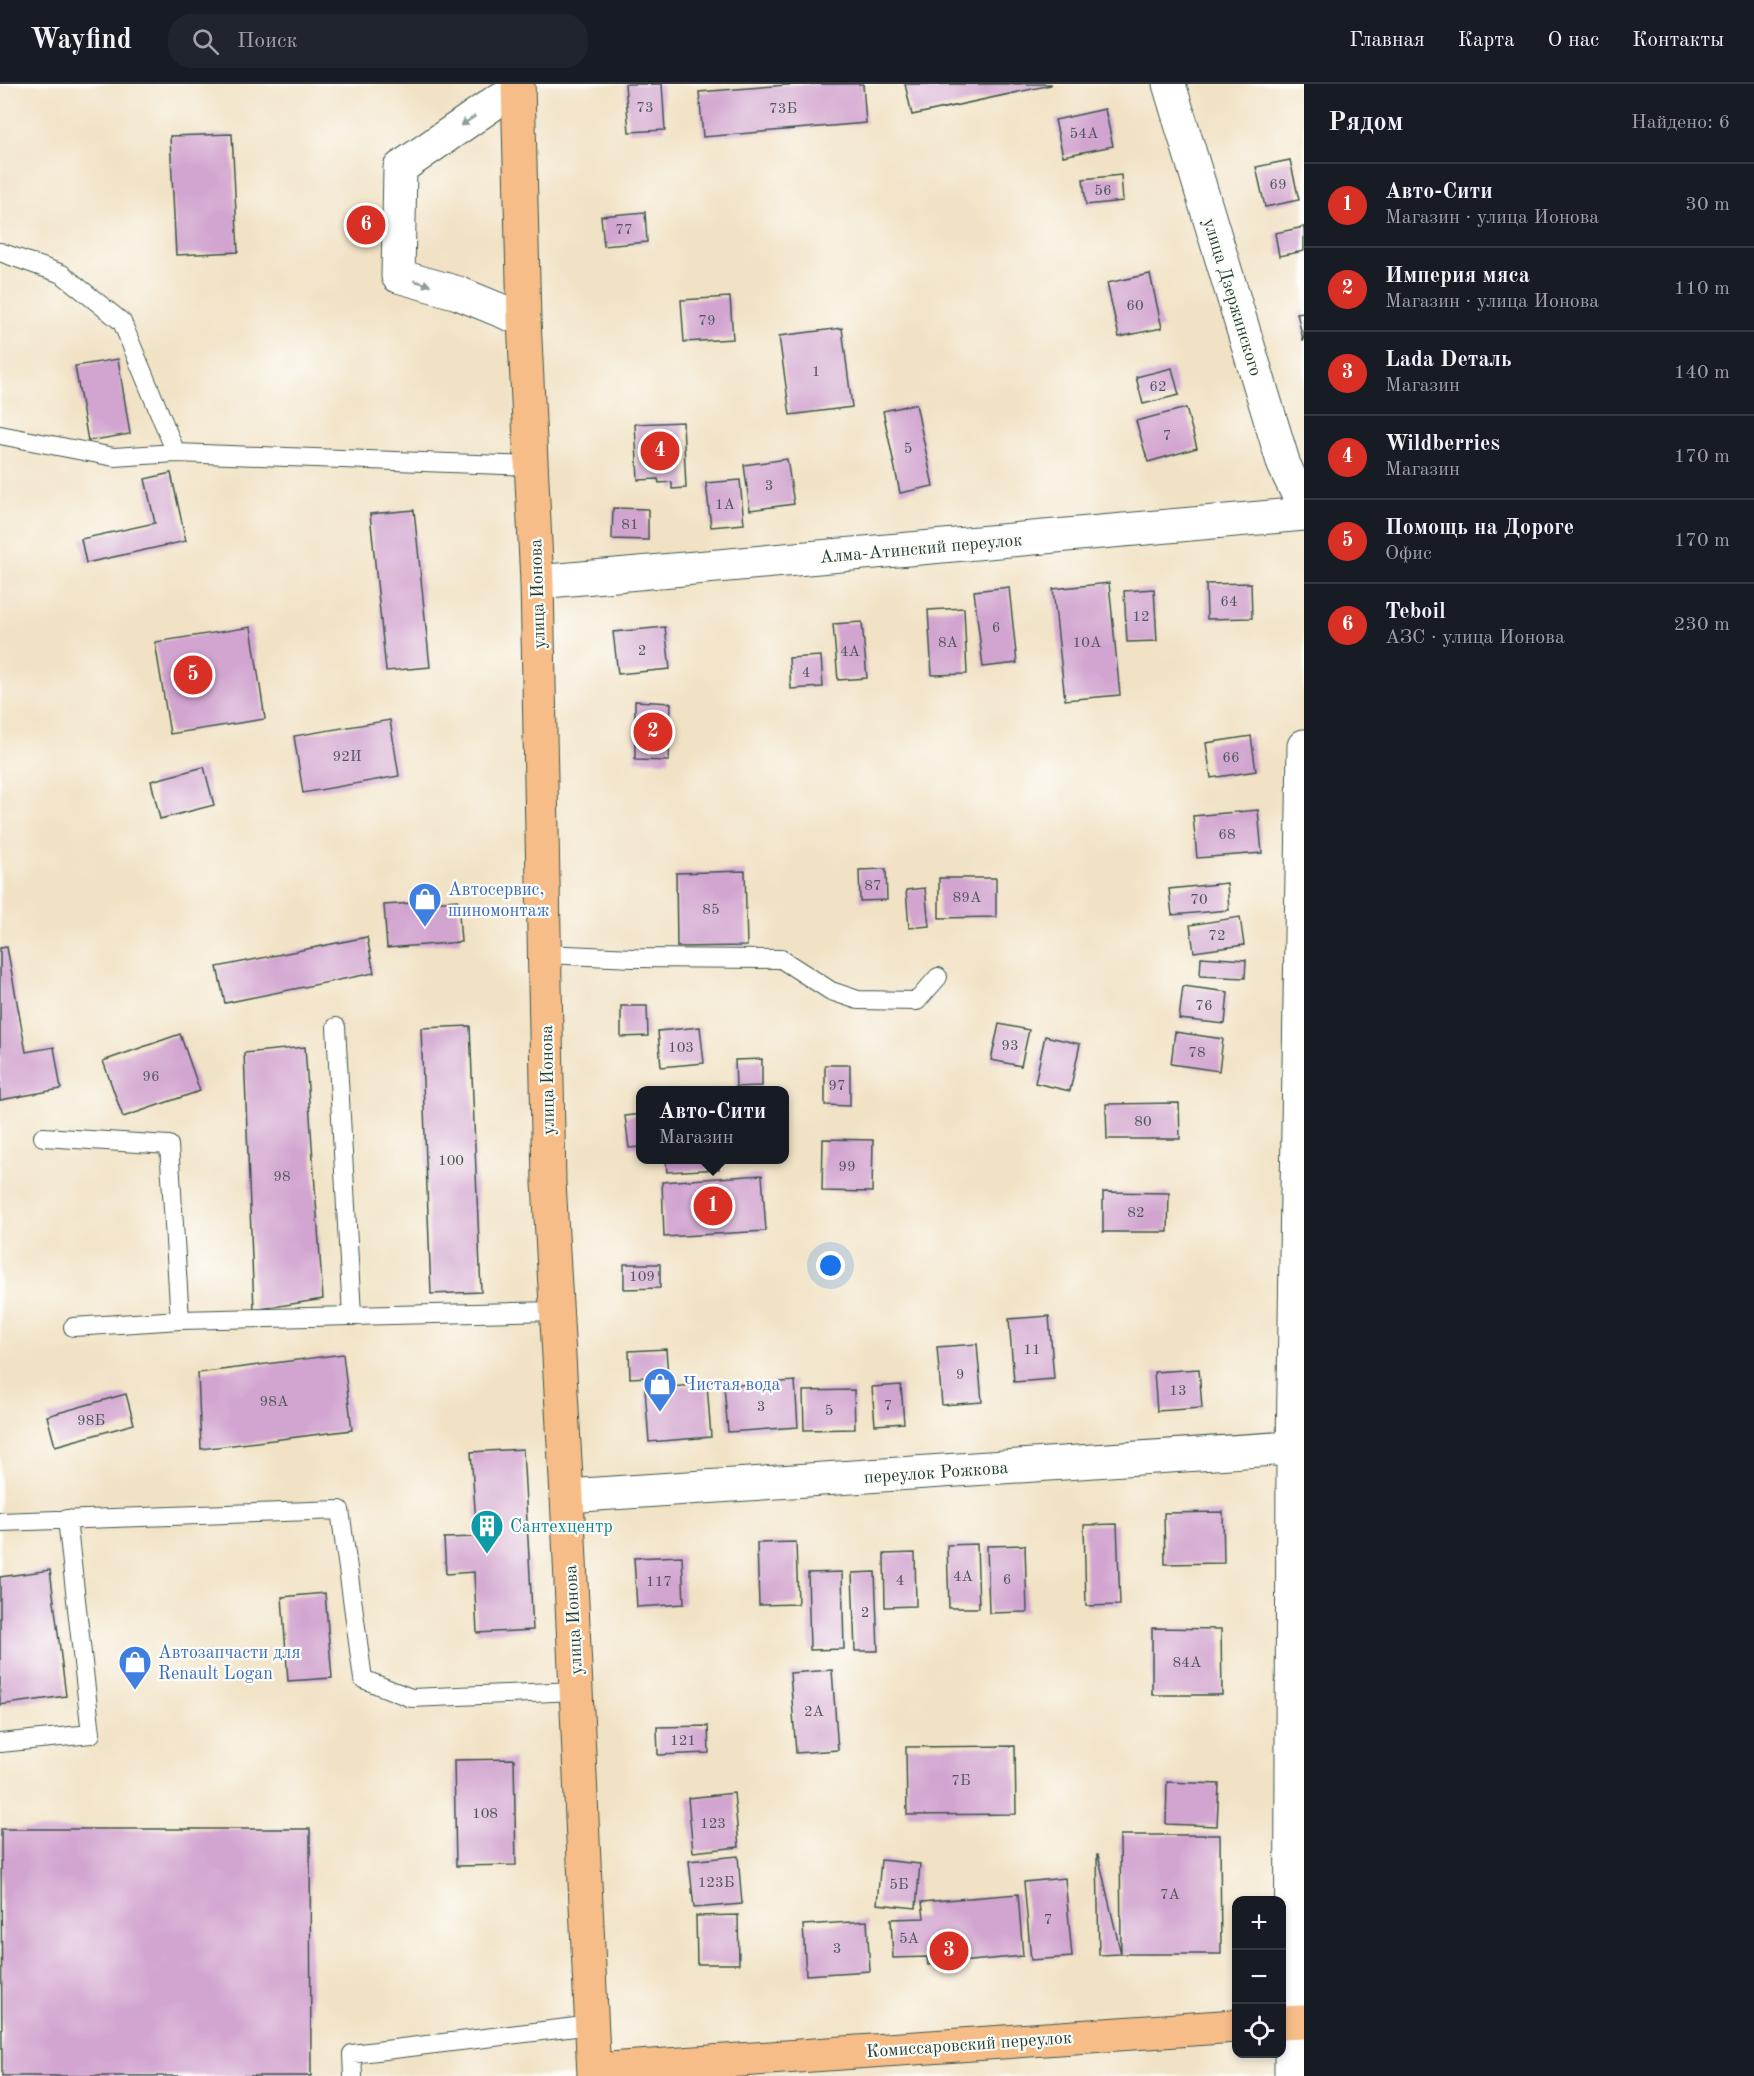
<!DOCTYPE html>
<html lang="ru">
<head>
<meta charset="utf-8">
<style>
  body { margin:0; font-family:"Old Standard TT",serif; background:#20242c; color:#f1f3f6 }
  .controls { position:absolute; right:18px; bottom:18px; display:grid; overflow:hidden; border-radius:12px; box-shadow:0 3px 9px #0003 }
  .controls button { width:54px; height:54px; display:grid; place-items:center; padding:0; border:0; border-bottom:2px solid #363941; background:#171b24; color:#f1f3f6; font:30px sans-serif }
  .you { position:absolute; left:831px; top:1182px; width:21px; height:21px; margin:-15px; border:4px solid #fff; border-radius:50%; background:#1a73e8; box-shadow:0 0 0 9px #1a73e833 }
  .badge { display:grid; place-items:center; width:39px; height:39px; border-radius:50%; background:#d93025; color:#fff; font-size:20px; font-weight:700 }
  .pin { position:absolute; translate:-50% -50%; border:3px solid #fff; box-shadow:0 2px 6px #0006 }
  .popup { position:absolute; left:636px; top:1002px; width:153px; height:78px; box-sizing:border-box; display:grid; place-content:center; border-radius:12px; background:#171b24; filter:drop-shadow(0 2px 4px #0005); font-size:20px; white-space:nowrap; color:#9ea1a6 }
  .popup b { font-size:22px; color:#f1f3f6 }
  .popup::after { content:''; position:absolute; left:50%; top:100%; margin-left:-12px; border:12px solid transparent; border-top-color:#171b24 }
  .list { margin:0; padding:0; list-style:none }
  h2 { display:flex; justify-content:space-between; align-items:center; height:78px; margin:0; padding:0 24px; font-size:26px }
  h2 small { font-size:20px; font-weight:400; color:#9ea1a6 }
  .list li { display:grid; grid-template-columns:39px 1fr auto; gap:18px; align-items:center; box-sizing:border-box; height:84px; padding:0 24px; border-top:2px solid #363941 }
  .list b { display:block; font-size:22px; white-space:nowrap }
  .list p { margin:0; font-size:20px; white-space:nowrap; color:#9ea1a6 }
  .list em { font-size:20px; font-style:normal; color:#9ea1a6 }
  .icon { flex:none; width:33px; height:33px; fill:none; stroke:currentColor; stroke-width:2; stroke-linecap:round; stroke-linejoin:round }
  .map { position:relative; flex:none; width:1304px; height:1992px; overflow:hidden }
  header { display:flex; align-items:center; gap:36px; box-sizing:border-box; height:84px; padding:0 30px; background:#171b24; border-bottom:2px solid #363941 }
  header strong { font-size:28px }
  nav { display:flex; gap:33px; margin-inline-start:auto; font-size:21px }
  .search { width:420px; height:54px; background:#20242c; display:flex; align-items:center; gap:15px; box-sizing:border-box; padding:0 21px; border-radius:24px; color:#9ea1a6; font-size:22px }
  main { display:flex }
  aside { flex:1; background:#171b24 }
  .map>svg:first-child { display:block }
  .building { fill:#d2a4d0 }
  .lines { fill:none; stroke-linecap:round; stroke-linejoin:round }
  .service-casing { stroke:#3e564a; stroke-width:20 }
  .minor-casing { stroke:#3e564a; stroke-width:35 }
  .primary-casing { stroke:#3e564a; stroke-width:35 }
  .service { stroke:#fff; stroke-width:18 }
  .minor { stroke:#fff; stroke-width:33 }
  .primary { stroke:#f7bd88; stroke-width:33 }
  .oneway { fill:#8f9e9a }
  .labels { text-anchor:middle; stroke-width:4.5; stroke-linejoin:round; paint-order:stroke }
  .number-label { font-size:15px; fill:#4c575b }
  .street-label { font-size:18px; fill:#1f3d34; stroke:#fdfcf7 }
  .shop-label { font-size:18px; fill:#366cbe; stroke:#fdfcf7; text-anchor:start }
  .culture-label { font-size:18px; fill:#0d838f; stroke:#fdfcf7; text-anchor:start }
</style>
</head>
<body>
<header>
<strong>Wayfind</strong>
<div class="search"><svg class="icon" aria-label="search" viewBox="0 0 24 24"><circle cx="10" cy="10" r="6"/><path d="M15 15l6 6"/></svg>Поиск</div>
<nav><a>Главная</a><a>Карта</a><a>О нас</a><a>Контакты</a></nav>
</header>
<main>
<div class="map">
<svg width="1304" height="1992" viewBox="0 0 1304 1992">
  <rect width="100%" height="100%" fill="#fdfcf7"/>
  <filter id="ink" filterUnits="userSpaceOnUse"><feTurbulence type="fractalNoise" baseFrequency=".0167" numOctaves="2"/><feDisplacementMap in="SourceGraphic" scale="12" xChannelSelector="R" yChannelSelector="G"/><feConvolveMatrix kernelMatrix="1 2 1 2 8 2 1 2 1" color-interpolation-filters="sRGB"/></filter>
  <filter id="wash" filterUnits="userSpaceOnUse"><feTurbulence type="fractalNoise" baseFrequency=".008" numOctaves="4" result="noise"/><feDisplacementMap in="SourceGraphic" scale="24" xChannelSelector="R" yChannelSelector="G"/><feGaussianBlur stdDeviation="1.35" result="paint"/><feColorMatrix in="noise" values="0 0 0 0 0 0 0 0 0 0 0 0 0 0 0 0 0 1.4 0 .05"/><feComposite in="paint" operator="in"/></filter>
  <g filter="url(#wash)">
    <rect width="100%" height="100%" fill="#f1e2c5"/>
    <g id="blocks">
      <!-- building -->
      <path class="building" d="M625,0H662L665,46L629,48Z
        M799,0H863L866,39L703,53L699,8Z
        M905,0H1051V1L912,31Z
        M1105,25L1113,62L1063,72L1055,36Z
        M232,50L238,168L176,171L170,52Z
        M1290,76L1299,116L1265,123L1256,83Z
        M1121,91L1123,117L1086,121L1083,95Z
        M645,128L647,158L604,162L601,132Z
        M1304,143V167L1279,172L1275,149Z
        M1150,190L1162,244L1119,253L1107,199Z
        M730,213L733,255L684,258L681,216Z
        M1304,228V256H1303L1297,229Z
        M842,244L852,323L790,331L779,252Z
        M118,275L130,350L88,357L75,282Z
        M1172,284L1179,311L1143,320L1136,293Z
        M916,320L933,402L900,409L883,327Z
        M1186,324L1197,364L1148,378L1136,337Z
        M683,338L686,404L672,405V398L659,399L658,395L638,396L635,340Z
        M787,375L794,420L750,426L744,381Z
        M171,389L186,457L86,479L81,455L155,439L145,395Z
        M740,396L744,440L711,443L706,399Z
        M613,424L648,425V456L612,455Z
        M414,426L430,583L386,587L370,430Z
        M1109,499L1120,611L1065,616L1053,505Z
        M1251,499L1252,534L1207,535L1206,500Z
        M1009,503L1017,579L983,583L974,507Z
        M1154,505L1157,557L1127,558L1124,507Z
        M964,524L967,590L932,591L928,526Z
        M862,538L867,594L838,596L833,540Z
        M251,543L265,635L170,650L155,558Z
        M665,543L670,585L618,590L613,548Z
        M821,572L823,603L791,605L789,574Z
        M635,617L671,619L669,677L635,676Z
        M390,636L399,692L303,709L294,652Z
        M1251,652L1256,687L1211,694L1206,659Z
        M204,683L214,721L160,735L151,697Z
        M1258,726L1262,769L1197,774L1193,732Z
        M886,785L887,816L860,817L859,786Z
        M745,787L747,862L677,863L676,789Z
        M939,794H996V833L939,834Z
        M1227,799L1229,826L1172,831L1169,805Z
        M925,804L929,842L909,844L906,806Z
        M458,816L461,858L387,864L384,821Z
        M1240,833L1244,861L1194,868L1190,841Z
        M367,853L374,889L225,919L217,883Z
        M7,863L26,968L54,963L61,1005L0,1016V864Z
        M1201,873L1246,876L1245,894L1200,892Z
        M1183,902L1228,908L1225,940L1179,935Z
        M621,922H647L648,952L621,953Z
        M999,940L1029,946L1021,982L991,976Z
        M470,942L481,1208L431,1210L421,944Z
        M700,943L704,979L661,983L658,947Z
        M1175,948L1223,955L1219,987L1171,980Z
        M180,950L200,1007L123,1033L103,977Z
        M1045,952L1080,960L1070,1007L1035,999Z
        M305,963L323,1215L254,1226L244,969Z
        M762,975V1002L736,1003L735,976Z
        M825,981H850V1022L825,1021Z
        M1179,1019L1180,1055H1107L1106,1020Z
        M641,1030V1063L629,1064L625,1032Z
        M823,1055L873,1056L872,1108L822,1107Z
        M666,1076H719V1085L667,1088Z
        M762,1091L766,1147L664,1153L662,1098Z
        M1103,1108L1169,1109L1168,1148H1103Z
        M624,1180H660V1204L624,1205Z
        M1049,1232L1054,1295L1014,1298L1009,1235Z
        M977,1260L982,1318L942,1321L937,1263Z
        M666,1265L668,1292L630,1294L629,1267Z
        M343,1270L352,1346L201,1365L198,1289Z
        M1199,1285L1202,1324L1157,1327L1154,1288Z
        M795,1297L798,1343L728,1348L724,1302Z
        M707,1300L711,1353L649,1358L645,1305Z
        M901,1301L904,1339L875,1341L872,1303Z
        M854,1306L855,1345L804,1346L803,1307Z
        M126,1310L134,1340L55,1362L47,1332Z
        M523,1365L533,1546L477,1549L474,1488L446,1490L444,1454L477,1453L471,1368Z
        M1223,1428L1224,1479L1165,1480L1164,1429Z
        M1117,1440L1120,1521L1086,1522L1084,1441Z
        M796,1458L798,1520L759,1521L757,1459Z
        M977,1460L979,1524H949L947,1461Z
        M1025,1461L1027,1528L989,1529L987,1462Z
        M915,1469L916,1522L885,1523L884,1470Z
        M682,1472L684,1520L637,1523L634,1474Z
        M50,1486L66,1612L0,1621V1493Z
        M842,1488L844,1565L810,1566L808,1489Z
        M875,1488L878,1567H855L852,1489Z
        M325,1509L332,1594L288,1597L282,1513Z
        M1152,1544L1221,1545L1222,1611H1152Z
        M832,1586L838,1666L796,1669L790,1589Z
        M708,1642L709,1669L658,1671L657,1643Z
        M1015,1662L1016,1730L907,1731L906,1663Z
        M514,1675L516,1781L456,1782L454,1676Z
        M1167,1698L1219,1700L1217,1742L1166,1740Z
        M734,1709L739,1763L693,1768L688,1714Z
        M1,1745H310L311,1992H2Z
        M1120,1751H1220L1221,1870H1121Z
        M1097,1771H1098L1121,1870L1099,1871Z
        M738,1772L742,1820L694,1824L689,1777Z
        M881,1776L920,1780L916,1824L877,1820Z
        M1065,1794L1072,1873L1031,1876L1024,1798Z
        M1018,1810L1023,1872L928,1881L927,1873L893,1874L891,1835L924,1834L922,1818Z
        M738,1831L739,1880H697L696,1832Z
        M867,1837L870,1887L806,1891L803,1841Z"/>
    </g>
  </g>
  <g filter="url(#ink)">
    <use href="#blocks" fill-opacity="0" stroke="#3e564a" stroke-width="1.5"/>
    <g class="lines">
      <!-- service casing -->
      <g class="service-casing">
        <path id="service" d="M0,168L62,190L122,238L176,369L532,382
          M0,351L114,373L176,369
          M545,870L633,874L781,875L831,907L858,916L917,917L938,893
          M336,943L352,1231
          M43,1053L169,1061L180,1236
          M73,1243L180,1236L557,1227
          M0,1438L340,1426L363,1595L411,1614L576,1607
          M0,1659L91,1650L67,1435
          M353,1992L352,1970L592,1941"/>
      </g>
      <!-- minor casing -->
      <g class="minor-casing">
        <path id="minor" d="M1169,0L1284,381L1304,423
          M518,6L497,17L400,84L398,192L458,209L524,236
          M537,498L1304,430
          M567,1412L1304,1363
          M1291,1992L1293,1365L1304,662"/>
      </g>
      <!-- primary casing -->
      <g class="primary-casing">
        <path id="primary" d="M518,0L524,236L537,498L549,1098L567,1412L594,1992
          M1282,1939L1304,1938
          M594,1986L1236,1942"/>
      </g>
      <!-- service -->
      <use href="#service" class="service"/>
      <!-- minor -->
      <use href="#minor" class="minor"/>
      <!-- primary -->
      <use href="#primary" class="primary"/>
    </g>
    <!-- one-way arrows -->
    <defs><path id="oneway-solid" d="M-6-.8H1V-3.2L6.5 0L1 3.2V.8H-6Z" transform="scale(1.5)"/></defs>
    <g class="oneway">
      <use href="#oneway-solid" transform="translate(468 37) rotate(146)"/>
      <use href="#oneway-solid" transform="translate(422 199) rotate(16)"/>
    </g>
  </g>
  <!-- icons -->
  <defs>
    <g id="shop-pin" transform="scale(1.725)"><path d="M0 17L-7.5 6A9.5 9.5 0 1 1 7.5 6Z" fill="#3f7fe0" stroke="#fdfcf7"/><path d="M-5-2.5h2.3a2.7 3.5 0 0 1 5.4 0H5L5.5 6h-11ZM-1.5-2.5h3a1.5 2.3 0 0 0-3 0Z" fill="#fff"/></g>
    <g id="building-pin" transform="scale(1.725)"><path d="M0 17L-7.5 6A9.5 9.5 0 1 1 7.5 6Z" fill="#0f9aa8" stroke="#fdfcf7"/><path d="M-4-6H4V6H1V3H-1V6H-4ZM-2.5-4.3h1.7v1.8h-1.7ZM.8-4.3h1.7v1.8H.8ZM-2.5-1h1.7V.8h-1.7ZM.8-1h1.7V.8H.8Z" fill="#fff"/></g>
  </defs>
  <g fill-rule="evenodd">
    <use href="#shop-pin" x="425" y="815"/>
    <use href="#shop-pin" x="660" y="1300"/>
    <use href="#building-pin" x="487" y="1442"/>
    <use href="#shop-pin" x="135" y="1578"/>
  </g>
  <g class="labels">
    <!-- number labels -->
    <g class="number-label">
      <text x="645" y="28">73</text>
      <text x="783" y="29">73Б</text>
      <text x="1084" y="54">54А</text>
      <text x="1278" y="105">69</text>
      <text x="1103" y="111">56</text>
      <text x="624" y="150">77</text>
      <text x="1135" y="226">60</text>
      <text x="707" y="241">79</text>
      <text x="816" y="292">1</text>
      <text x="1158" y="307">62</text>
      <text x="1167" y="356">7</text>
      <text x="908" y="369">5</text>
      <text x="769" y="406">3</text>
      <text x="725" y="425">1А</text>
      <text x="630" y="445">81</text>
      <text x="1229" y="522">64</text>
      <text x="1141" y="537">12</text>
      <text x="996" y="548">6</text>
      <text x="948" y="563">8А</text>
      <text x="1087" y="563">10А</text>
      <text x="642" y="571">2</text>
      <text x="850" y="572">4А</text>
      <text x="806" y="593">4</text>
      <text x="347" y="677">92И</text>
      <text x="1231" y="678">66</text>
      <text x="1227" y="755">68</text>
      <text x="873" y="806">87</text>
      <text x="967" y="818">89А</text>
      <text x="1199" y="820">70</text>
      <text x="711" y="830">85</text>
      <text x="1217" y="856">72</text>
      <text x="1204" y="926">76</text>
      <text x="1010" y="966">93</text>
      <text x="681" y="968">103</text>
      <text x="1197" y="973">78</text>
      <text x="151" y="997">96</text>
      <text x="837" y="1006">97</text>
      <text x="1143" y="1042">80</text>
      <text x="451" y="1081">100</text>
      <text x="847" y="1087">99</text>
      <text x="282" y="1097">98</text>
      <text x="1136" y="1133">82</text>
      <text x="642" y="1197">109</text>
      <text x="1032" y="1270">11</text>
      <text x="960" y="1295">9</text>
      <text x="1178" y="1311">13</text>
      <text x="274" y="1322">98А</text>
      <text x="888" y="1326">7</text>
      <text x="761" y="1327">3</text>
      <text x="829" y="1331">5</text>
      <text x="91" y="1341">98Б</text>
      <text x="963" y="1497">4А</text>
      <text x="1007" y="1500">6</text>
      <text x="900" y="1501">4</text>
      <text x="659" y="1502">117</text>
      <text x="865" y="1533">2</text>
      <text x="1187" y="1583">84А</text>
      <text x="814" y="1632">2А</text>
      <text x="683" y="1661">121</text>
      <text x="961" y="1701">7Б</text>
      <text x="485" y="1734">108</text>
      <text x="713" y="1744">123</text>
      <text x="716" y="1803">123Б</text>
      <text x="899" y="1805">5Б</text>
      <text x="1170" y="1815">7А</text>
      <text x="1048" y="1840">7</text>
      <text x="909" y="1859">5А</text>
      <text x="837" y="1869">3</text>
    </g>
    <!-- street labels -->
    <g class="street-label">
      <text transform="translate(1233 213) rotate(73)" y="6">улица Дзержинского</text>
      <text transform="translate(921 464) rotate(-5)" y="6">Алма-Атинский переулок</text>
      <text transform="translate(537 510) rotate(-92)" y="6">улица Ионова</text>
      <text transform="translate(547 996) rotate(-91)" y="6">улица Ионова</text>
      <text transform="translate(936 1388) rotate(-4)" y="6">переулок Рожкова</text>
      <text transform="translate(573 1536) rotate(-93)" y="6">улица Ионова</text>
      <text transform="translate(969 1960) rotate(-4)" y="6">Комиссаровский переулок</text>
    </g>
    <!-- shop labels -->
    <g class="shop-label">
      <text x="448" y="811">Автосервис,<tspan x="448" dy="21">шиномонтаж</tspan></text>
      <text x="683" y="1306">Чистая вода</text>
      <text x="158" y="1574">Автозапчасти для<tspan x="158" dy="21">Renault Logan</tspan></text>
    </g>
    <!-- culture labels -->
    <g class="culture-label">
      <text x="510" y="1448">Сантехцентр</text>
    </g>
  </g>
</svg>
<div class="controls">
<button>+</button>
<button>−</button>
<button><svg class="icon" aria-label="locate" viewBox="0 0 24 24"><circle cx="12" cy="12" r="6"/><path d="M12 2v4M12 18v4M2 12h4M18 12h4"/></svg></button>
</div>
<div class="you"></div>
<div class="pin badge" style="left:713px;top:1122px">1</div>
<div class="popup"><b>Авто-Сити</b>Магазин</div>
<div class="pin badge" style="left:653px;top:648px">2</div>
<div class="pin badge" style="left:949px;top:1867px">3</div>
<div class="pin badge" style="left:660px;top:367px">4</div>
<div class="pin badge" style="left:193px;top:591px">5</div>
<div class="pin badge" style="left:366px;top:141px">6</div>
</div>
<aside>
<h2>Рядом<small>Найдено: 6</small></h2>
<ul class="list">
<li><span class="badge">1</span><div><b>Авто-Сити</b><p>Магазин · улица Ионова</p></div><em>30 m</em></li>
<li><span class="badge">2</span><div><b>Империя мяса</b><p>Магазин · улица Ионова</p></div><em>110 m</em></li>
<li><span class="badge">3</span><div><b>Lada Dеталь</b><p>Магазин</p></div><em>140 m</em></li>
<li><span class="badge">4</span><div><b>Wildberries</b><p>Магазин</p></div><em>170 m</em></li>
<li><span class="badge">5</span><div><b>Помощь на Дороге</b><p>Офис</p></div><em>170 m</em></li>
<li><span class="badge">6</span><div><b>Teboil</b><p>АЗС · улица Ионова</p></div><em>230 m</em></li>
</ul>
</aside>
</main>
</body>
</html>
